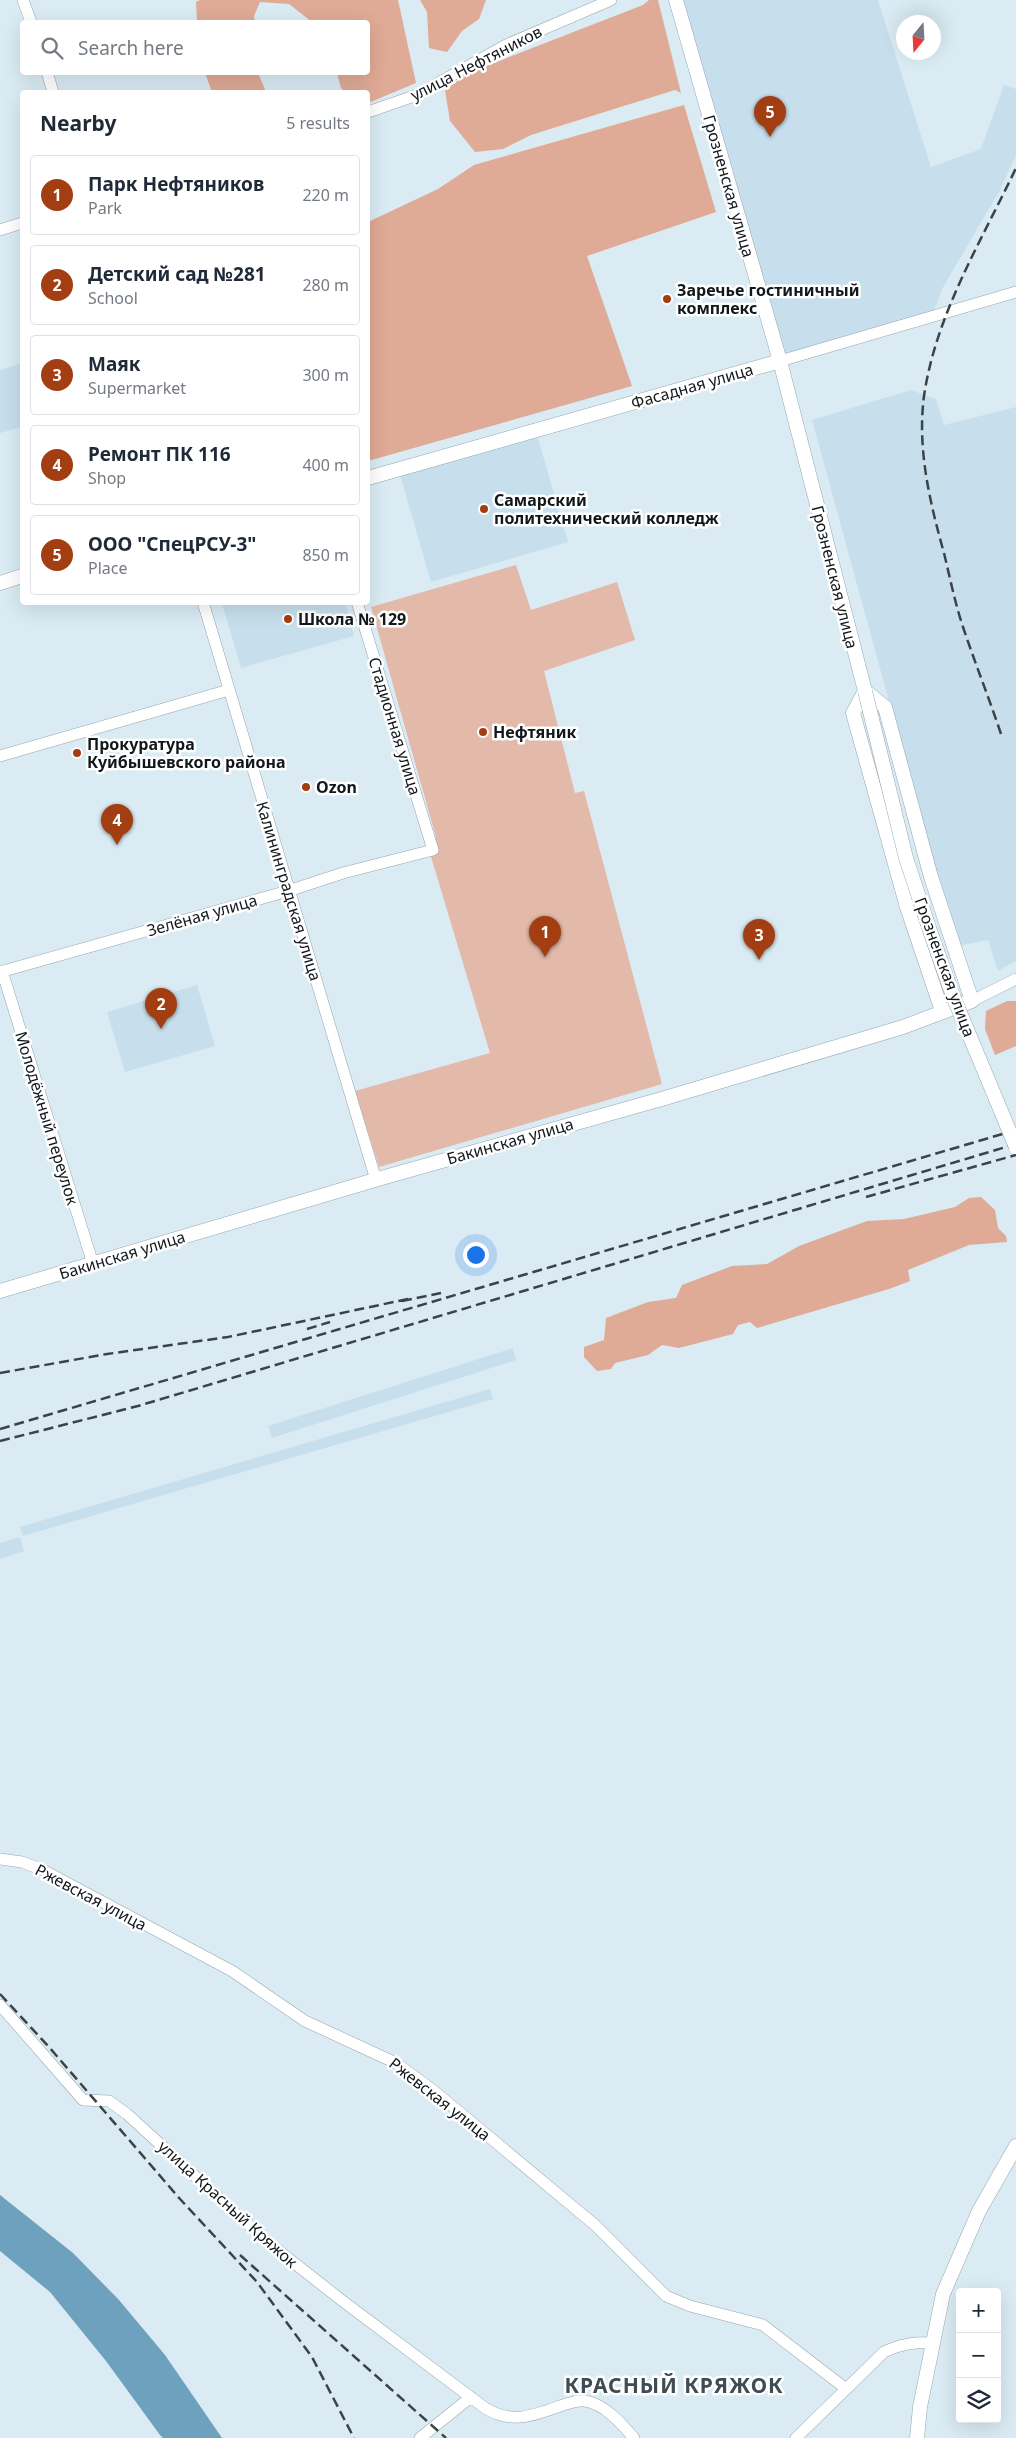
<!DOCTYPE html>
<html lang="en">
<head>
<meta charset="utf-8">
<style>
  body { margin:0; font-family:"Noto Sans",sans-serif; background:#f2f2f3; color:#1f2937 }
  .controls { position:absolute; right:15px; bottom:15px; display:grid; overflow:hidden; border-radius:5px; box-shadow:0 5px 20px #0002 }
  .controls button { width:45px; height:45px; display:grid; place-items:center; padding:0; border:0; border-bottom:1px solid #e0e1e3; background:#fff; color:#1f2937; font:25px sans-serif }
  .compass { position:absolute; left:896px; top:15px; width:45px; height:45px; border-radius:50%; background:#fff; box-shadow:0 5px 20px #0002; rotate:198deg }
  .you { position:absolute; left:475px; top:1254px; width:18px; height:18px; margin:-12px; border:4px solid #fff; border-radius:50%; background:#1a73e8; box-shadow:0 0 0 8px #1a73e833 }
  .badge { display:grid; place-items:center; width:32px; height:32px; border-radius:50%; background:#a33e12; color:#fff; font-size:16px; font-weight:700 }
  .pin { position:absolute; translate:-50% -41px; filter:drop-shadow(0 1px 2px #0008) }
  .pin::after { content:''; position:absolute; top:26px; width:18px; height:15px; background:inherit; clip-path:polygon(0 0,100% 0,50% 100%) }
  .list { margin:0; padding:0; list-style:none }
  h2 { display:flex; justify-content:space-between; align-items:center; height:65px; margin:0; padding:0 20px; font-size:21px }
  h2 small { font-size:16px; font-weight:400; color:#747a83 }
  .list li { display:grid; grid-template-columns:32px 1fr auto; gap:15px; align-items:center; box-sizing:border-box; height:80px; margin:0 10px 10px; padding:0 10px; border:1px solid #e0e1e3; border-radius:5px }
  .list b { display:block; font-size:19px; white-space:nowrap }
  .list p { margin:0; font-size:16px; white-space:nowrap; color:#747a83 }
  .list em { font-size:16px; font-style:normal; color:#747a83 }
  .icon { flex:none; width:28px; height:28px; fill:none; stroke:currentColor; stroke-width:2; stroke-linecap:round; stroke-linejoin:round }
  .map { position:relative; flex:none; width:1016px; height:2438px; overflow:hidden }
  .search { position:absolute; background:#fff; box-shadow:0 5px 20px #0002; left:20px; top:20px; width:350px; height:55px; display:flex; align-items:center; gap:12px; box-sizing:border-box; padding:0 18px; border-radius:5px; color:#747a83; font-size:19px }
  .panel { position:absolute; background:#fff; box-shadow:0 5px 20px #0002; left:20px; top:90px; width:350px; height:515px; border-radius:5px }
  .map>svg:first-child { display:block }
  .built { fill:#c7dfed }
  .green { fill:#e3b9aa }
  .forest { fill:#dfaa96 }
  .water { fill:#6da1bd }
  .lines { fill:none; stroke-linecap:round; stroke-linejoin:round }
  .minor-casing { stroke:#95a5ae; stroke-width:12 }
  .major-casing { stroke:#95a5ae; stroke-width:15 }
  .minor { stroke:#fff; stroke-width:11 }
  .major { stroke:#fff; stroke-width:14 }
  .rail { stroke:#3b4347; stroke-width:2.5; stroke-dasharray:10 5; stroke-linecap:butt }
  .major-bridge-casing { stroke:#95a5ae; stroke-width:15; stroke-linecap:butt }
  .major-bridge { stroke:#fff; stroke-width:14 }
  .poi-dot { fill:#a33e12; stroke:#fff; stroke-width:2 }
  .labels { text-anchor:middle; stroke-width:5; stroke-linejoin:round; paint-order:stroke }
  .street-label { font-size:16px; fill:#11171a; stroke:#fff }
  .poi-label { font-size:16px; font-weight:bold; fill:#11171a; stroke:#fff; text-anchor:start }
  .district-label { font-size:21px; font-weight:bold; letter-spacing:1px; fill:#3e4c54; stroke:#fff }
</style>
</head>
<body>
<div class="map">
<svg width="1016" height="2438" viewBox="0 0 1016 2438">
  <rect width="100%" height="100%" fill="#daebf4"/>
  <!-- built -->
  <path class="built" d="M678,0H878L931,167L981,149L1004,85L1016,89V155L1000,190L942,289L934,311L784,355Z
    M22,363V427L0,433V370Z
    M911,390L936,399L944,425L1016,407V961L998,971L988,940L956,946L812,420Z
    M537,435L568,542L431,582L400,475Z
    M222,603H345L354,636L241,668Z
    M197,985L215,1046L125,1072L107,1012Z
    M513,1348L516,1360L272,1438L268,1426Z
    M490,1389L493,1399L23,1536L20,1527Z
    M20,1537L24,1551L0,1559V1543Z"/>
  <!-- green -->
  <path class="green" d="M516,565L531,610L617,582L635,640L544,671L575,793L584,791L662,1084L379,1167L355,1091L490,1053L426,840L436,837L371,607Z"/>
  <!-- forest -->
  <path class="forest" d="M200,0H398L416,83L368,103V92H345L341,88L337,73L368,72V22H312L289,4L260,2L254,16L255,22H197L196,2Z
    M420,0H486L479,19L462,31L447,52L429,48L427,12Z
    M649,0H658L681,93L675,90L531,135L503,149L475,152L450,121L445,90L471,72L643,5Z
    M205,73H258L266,92H212Z
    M684,105L716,212L587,256L632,386L368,461V222L438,189L474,165Z
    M1007,1001H1016V1046L995,1055L985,1029L986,1011Z
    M981,1197L995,1210L998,1228L1006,1236L1007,1242L969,1245L908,1270L910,1281L889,1289L757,1328L750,1322L738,1325L733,1334L679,1348L662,1345L648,1355L615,1363L611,1369L597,1371L584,1357V1347L604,1340L606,1318L648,1302L676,1298L682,1285L732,1266L767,1264L799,1246L867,1221L904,1219L955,1207L969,1198Z"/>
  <!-- water -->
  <path class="water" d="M0,2195L73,2253L119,2300L165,2355L222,2438H163L160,2435L106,2361L50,2292L0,2251Z"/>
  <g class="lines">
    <!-- minor casing -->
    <g class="minor-casing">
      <path id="minor" d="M23,0L31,22
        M47,72L53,92
        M368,112L417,95L506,45L611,0
        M0,230L22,223
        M780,361L1016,292
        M203,602L376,1180
        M0,756L229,690
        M2,971L93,1264
        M0,972L288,891L343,873L433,850L357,602
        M972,1001L1016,979
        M0,1859L22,1862L43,1870L232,1971L305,2021L396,2063L434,2091L595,2225L666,2296L690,2306L763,2325L845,2388
        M0,2005L83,2100L109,2101L127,2114L265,2240L340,2299L485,2408C512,2425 535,2415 563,2405C570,2403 578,2400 585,2401C605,2404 622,2424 634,2438
        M420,2438L471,2397
        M796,2438L884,2352C901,2344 914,2342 932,2343"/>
    </g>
    <!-- major casing -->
    <g class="major-casing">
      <path id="major" d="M676,0L780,361L865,691
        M368,478L780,361
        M0,583L22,576
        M865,691L853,713L907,907L942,1011
        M0,1291L385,1177L665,1098L903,1027L972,1001L931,877L885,707L865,691
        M917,2438L920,2407L943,2294L979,2211L1016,2146"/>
    </g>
    <!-- minor -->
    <use href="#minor" class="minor"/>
    <!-- major -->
    <use href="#major" class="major"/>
    <!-- rail -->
    <path class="rail" d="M1001,734C989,698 975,663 963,627C955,603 950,578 944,553C930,503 917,449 924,396C936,314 981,242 1016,168
      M866,1197L1016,1155
      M402,1301L441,1293
      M307,1329L330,1322
      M0,1373L107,1354L228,1337L408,1299
      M0,1429L1016,1130
      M0,1441L138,1406L1016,1144
      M0,1994L49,2047L180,2199L257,2282L312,2357L354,2438
      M240,2255L446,2438"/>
    <!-- major-bridge casing -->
    <g class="major-bridge-casing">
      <path id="major-bridge" d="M865,691L906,858L930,931L953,996L1016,1147"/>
    </g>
    <!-- major-bridge -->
    <use href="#major-bridge" class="major-bridge"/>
  </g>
  <!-- markers -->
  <g class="poi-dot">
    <circle cx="667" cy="299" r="5"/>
    <circle cx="484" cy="509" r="5"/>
    <circle cx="288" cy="619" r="5"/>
    <circle cx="483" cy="732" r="5"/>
    <circle cx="77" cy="753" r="5"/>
    <circle cx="306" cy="787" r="5"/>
  </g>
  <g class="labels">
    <!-- street labels -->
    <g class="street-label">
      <text transform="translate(476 63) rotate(-27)" y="6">улица Нефтяников</text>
      <text transform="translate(729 186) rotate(74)" y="6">Грозненская улица</text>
      <text transform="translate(692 386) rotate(-16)" y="6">Фасадная улица</text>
      <text transform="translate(835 577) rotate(76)" y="6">Грозненская улица</text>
      <text transform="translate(395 726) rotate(73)" y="6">Стадионная улица</text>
      <text transform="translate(289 891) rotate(73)" y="6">Калининградская улица</text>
      <text transform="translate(202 915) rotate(-16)" y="6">Зелёная улица</text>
      <text transform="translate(945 967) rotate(70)" y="6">Грозненская улица</text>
      <text transform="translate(47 1118) rotate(73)" y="6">Молодёжный переулок</text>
      <text transform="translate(510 1141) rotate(-16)" y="6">Бакинская улица</text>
      <text transform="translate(122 1255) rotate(-17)" y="6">Бакинская улица</text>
      <text transform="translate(91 1897) rotate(28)" y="6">Ржевская улица</text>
      <text transform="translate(440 2099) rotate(38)" y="6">Ржевская улица</text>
      <text transform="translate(228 2204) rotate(42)" y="6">улица Красный Кряжок</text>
    </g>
    <!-- poi labels -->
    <g class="poi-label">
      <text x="677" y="296">Заречье гостиничный<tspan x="677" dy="18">комплекс</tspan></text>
      <text x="494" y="506">Самарский<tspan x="494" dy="18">политехнический колледж</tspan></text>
      <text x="298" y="625">Школа № 129</text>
      <text x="493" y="738">Нефтяник</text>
      <text x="87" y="750">Прокуратура<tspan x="87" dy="18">Куйбышевского района</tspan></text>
      <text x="316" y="793">Ozon</text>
    </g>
    <!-- district labels -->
    <g class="district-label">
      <text x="674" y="2393">КРАСНЫЙ КРЯЖОК</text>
    </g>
  </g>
</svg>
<div class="controls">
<button>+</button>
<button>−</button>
<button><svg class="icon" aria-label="layers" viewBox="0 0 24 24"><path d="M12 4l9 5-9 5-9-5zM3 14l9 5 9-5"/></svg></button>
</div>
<svg class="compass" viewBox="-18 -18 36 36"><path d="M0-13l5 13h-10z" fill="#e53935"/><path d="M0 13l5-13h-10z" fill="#747a83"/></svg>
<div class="you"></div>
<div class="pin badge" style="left:545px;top:957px">1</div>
<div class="pin badge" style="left:161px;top:1029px">2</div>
<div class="pin badge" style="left:759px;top:960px">3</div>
<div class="pin badge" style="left:117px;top:845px">4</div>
<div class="pin badge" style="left:770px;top:137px">5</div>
<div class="search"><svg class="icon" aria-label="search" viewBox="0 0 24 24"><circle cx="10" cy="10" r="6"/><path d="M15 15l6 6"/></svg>Search here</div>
<section class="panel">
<h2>Nearby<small>5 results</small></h2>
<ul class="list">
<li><span class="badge">1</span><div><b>Парк Нефтяников</b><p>Park</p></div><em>220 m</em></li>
<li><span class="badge">2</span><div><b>Детский сад №281</b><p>School</p></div><em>280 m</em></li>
<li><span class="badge">3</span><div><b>Маяк</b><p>Supermarket</p></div><em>300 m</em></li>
<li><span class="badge">4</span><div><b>Ремонт ПК 116</b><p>Shop</p></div><em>400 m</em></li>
<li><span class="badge">5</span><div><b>ООО &quot;СпецРСУ-3&quot;</b><p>Place</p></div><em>850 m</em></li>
</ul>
</section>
</div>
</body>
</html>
